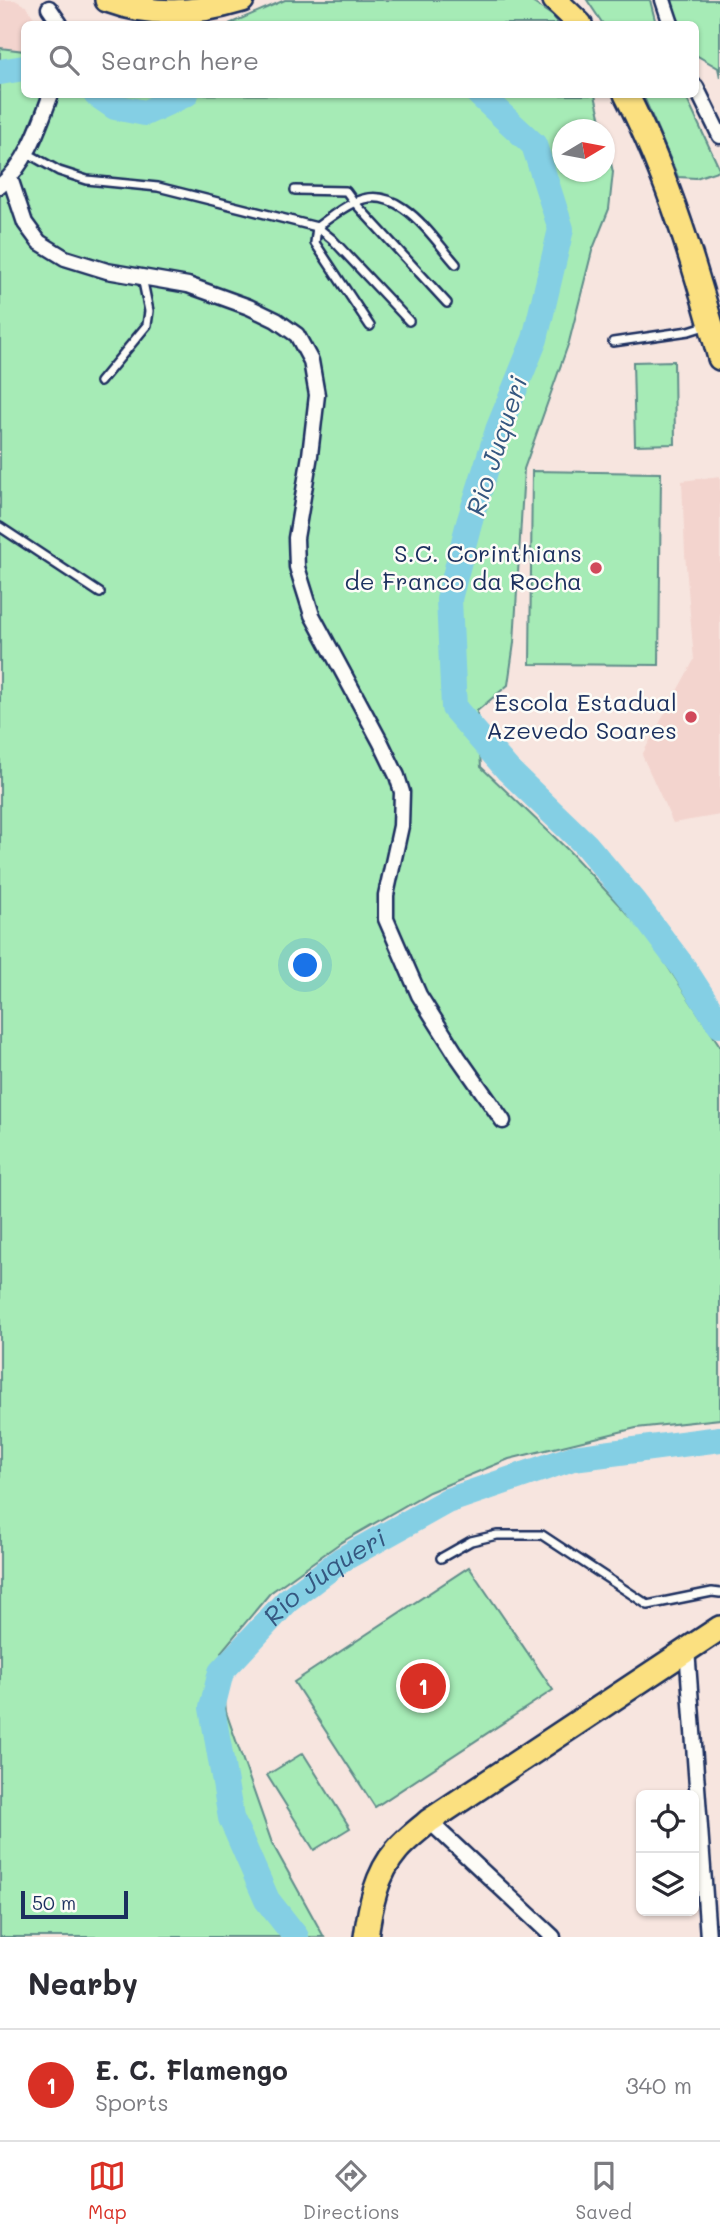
<!DOCTYPE html>
<html lang="en">
<head>
<meta charset="utf-8">
<style>
  body { margin:0; font-family:Mali,sans-serif; background:#f7f7f7; color:#2b2b33 }
  .controls { position:absolute; right:21px; bottom:21px; display:grid; overflow:hidden; border-radius:10px; box-shadow:0 2px 5px #0004 }
  .controls button { width:63px; height:63px; display:grid; place-items:center; padding:0; border:0; border-bottom:2px solid #e1e1e2; background:#fff; color:#2b2b33; font:35px sans-serif }
  .compass { position:absolute; left:552px; top:119px; width:63px; height:63px; border-radius:50%; background:#fff; box-shadow:0 2px 5px #0004; rotate:80deg }
  .scale { position:absolute; left:21px; bottom:18px; width:107px; box-sizing:border-box; padding-left:7px; border:4px solid #1b2f5e; border-top:0; font-size:19px; line-height:24px; white-space:nowrap; color:#1b2f5e; -webkit-text-stroke:5px #fdfcf7; paint-order:stroke }
  .you { position:absolute; left:306px; top:966px; width:24px; height:24px; margin:-18px; border:5px solid #fff; border-radius:50%; background:#1a73e8; box-shadow:0 0 0 10px #1a73e833 }
  .badge { display:grid; place-items:center; width:46px; height:46px; border-radius:50%; background:#d93025; color:#fff; font-size:23px; font-weight:700 }
  .pin { position:absolute; translate:-50% -50%; border:4px solid #fff; box-shadow:0 2px 7px #0006 }
  .list { margin:0; padding:0; list-style:none }
  h2 { display:flex; justify-content:space-between; align-items:center; height:91px; margin:0; padding:0 28px; font-size:30px }
  h2 small { font-size:23px; font-weight:400; color:#7c7c81 }
  .list li { display:grid; grid-template-columns:46px 1fr auto; gap:21px; align-items:center; box-sizing:border-box; height:112px; padding:0 28px; border-top:2px solid #e1e1e2 }
  .list b { display:block; font-size:26px; white-space:nowrap }
  .list p { margin:0; font-size:23px; white-space:nowrap; color:#7c7c81 }
  .list em { font-size:23px; font-style:normal; color:#7c7c81 }
  .icon { flex:none; width:38px; height:38px; fill:none; stroke:currentColor; stroke-width:2; stroke-linecap:round; stroke-linejoin:round }
  .map { position:relative; flex:none; width:720px; height:1937px; overflow:hidden }
  .search { position:absolute; background:#fff; box-shadow:0 2px 5px #0004; left:21px; right:21px; top:21px; height:77px; display:flex; align-items:center; gap:18px; box-sizing:border-box; padding:0 24px; border-radius:10px; color:#7c7c81; font-size:26px }
  .sheet { height:203px; background:#fff }
  nav { display:flex; justify-content:space-around; align-items:center; box-sizing:border-box; height:98px; border-top:2px solid #e1e1e2; background:#fff; font-size:19px; color:#7c7c81 }
  nav a { display:grid; justify-items:center; gap:4px }
  nav .on { color:#d93025 }
  .map>svg:first-child { display:block }
  .built { fill:#f3d4ce }
  .green { fill:#a6ebb6; stroke:#608d8a; stroke-width:2; fill-rule:evenodd }
  .lines { fill:none; stroke-linecap:round; stroke-linejoin:round }
  .river { stroke:#84cfe4; stroke-width:26 }
  .lane-casing { stroke:#1b2f5e; stroke-width:12 }
  .street-casing { stroke:#1b2f5e; stroke-width:19 }
  .primary-casing { stroke:#1b2f5e; stroke-width:28 }
  .lane { stroke:#fdfcf7; stroke-width:7 }
  .street { stroke:#fdfcf7; stroke-width:14 }
  .primary { stroke:#fbe080; stroke-width:23 }
  .poi-dot { fill:#d1495b; stroke:#fdfcf7; stroke-width:2.5 }
  .labels { text-anchor:middle; stroke-width:5; stroke-linejoin:round; paint-order:stroke }
  .poi-label { font-size:24px; fill:#1b2f5e; stroke:#fdfcf7; text-anchor:end }
  .water-label { font-size:26px; font-style:italic; fill:#355780; stroke:#fdfcf7 }
</style>
</head>
<body>
<div class="map">
<svg width="720" height="1937" viewBox="0 0 720 1937">
  <rect width="100%" height="100%" fill="#f7e5df"/>
  <filter id="ink" filterUnits="userSpaceOnUse"><feTurbulence type="fractalNoise" baseFrequency=".0143" numOctaves="2"/><feDisplacementMap in="SourceGraphic" scale="14" xChannelSelector="R" yChannelSelector="G"/><feConvolveMatrix kernelMatrix="1 2 1 2 8 2 1 2 1" color-interpolation-filters="sRGB"/></filter>
  <g filter="url(#ink)">
    <!-- built -->
    <path class="built" d="M0,0H15L27,7L38,24H24V51L0,48Z
      M720,476V815L673,823L642,755L694,660L685,554L682,481Z"/>
    <!-- green -->
    <path class="green" d="M285,0H529L553,16L558,24H229Z
      M587,0H650L656,24H603Z
      M672,0H720V77L718,68L696,55V24H681L674,11Z
      M0,48L24,51V94L595,95L613,172L609,209L592,251L569,342L524,469L514,643L508,685L477,711L481,767L569,851L647,935L720,1046V1419L636,1428L509,1459L429,1492L340,1543L270,1593L221,1652L226,1712L272,1843L324,1937H0ZM562,130H604V172H562Z
      M643,95H685L720,170L696,178L678,177Z
      M674,361L675,444L635,445L633,362Z
      M532,471L661,473L659,665L530,664Z
      M469,1567L553,1690L375,1807L294,1682Z
      M303,1753L350,1828L314,1850L267,1775Z"/>
    <g class="lines">
      <!-- river -->
      <g class="river">
        <path d="M0,72L24,68"/>
        <path d="M96,94L115,107L145,113L186,94"/>
        <path d="M479,94L534,145L561,229L535,339L498,430L469,523L449,599L454,708L508,770L586,845L637,906L683,967L720,1025"/>
        <path id="s1" d="M296,1937L267,1900L231,1818L212,1708L221,1672L287,1601L341,1560L447,1501L573,1458L720,1439"/>
      </g>
      <!-- lane casing -->
      <g class="lane-casing">
        <path id="lane" d="M27,153L59,171L87,180L158,187L317,227L332,239L409,321
          M295,190L346,191L354,202L447,303
          M370,326L315,243L317,227C328,219 340,209 353,203C397,180 431,236 456,264
          M613,342L689,331L708,325
          M100,382L147,325L149,311L142,277
          M0,527L100,593
          M441,1558L471,1541L497,1535H542L648,1605L712,1592L720,1593"/>
      </g>
      <!-- street casing -->
      <g class="street-casing">
        <path id="street" d="M663,0L671,24
          M49,8L60,24
          M696,87L720,136
          M10,178L25,223L39,242L65,258L107,271L188,285L249,307L276,320L297,335L311,361L317,395L310,455L296,538L297,567L312,615L381,743L397,776L402,792L401,826L386,895V919L419,995L458,1057L503,1121
          M0,186C27,164 39,127 51,94
          M687,1649L708,1937
          M429,1821L553,1937"/>
      </g>
      <!-- primary casing -->
      <g class="primary-casing">
        <path id="primary" d="M107,0C154,17 195,14 242,0
          M555,0L580,24
          M626,94C669,178 696,269 720,358
          M366,1937C370,1907 376,1874 397,1850C406,1839 419,1830 429,1821L720,1628"/>
      </g>
      <!-- lane -->
      <use href="#lane" class="lane"/>
      <!-- street -->
      <use href="#street" class="street"/>
      <!-- primary -->
      <use href="#primary" class="primary"/>
    </g>
  </g>
  <!-- markers -->
  <g class="poi-dot">
    <circle cx="596" cy="568" r="7"/>
    <circle cx="691" cy="717" r="7"/>
  </g>
  <g class="labels">
    <!-- poi labels -->
    <g class="poi-label">
      <text x="582" y="562">S.C. Corinthians<tspan x="582" dy="28">de Franco da Rocha</tspan></text>
      <text x="677" y="711">Escola Estadual<tspan x="677" dy="28">Azevedo Soares</tspan></text>
    </g>
    <!-- water labels -->
    <g class="water-label">
      <text transform="translate(497 446) rotate(-72)" y="9">Rio Juqueri</text>
      <text dy="9" stroke="none"><textPath href="#s1" startOffset="427">Rio Juqueri</textPath></text>
    </g>
  </g>
</svg>
<div class="controls">
<button><svg class="icon" aria-label="locate" viewBox="0 0 24 24"><circle cx="12" cy="12" r="6"/><path d="M12 2v4M12 18v4M2 12h4M18 12h4"/></svg></button>
<button><svg class="icon" aria-label="layers" viewBox="0 0 24 24"><path d="M12 4l9 5-9 5-9-5zM3 14l9 5 9-5"/></svg></button>
</div>
<svg class="compass" viewBox="-18 -18 36 36"><path d="M0-13l5 13h-10z" fill="#e53935"/><path d="M0 13l5-13h-10z" fill="#7c7c81"/></svg>
<div class="scale">50 m</div>
<div class="you"></div>
<div class="pin badge" style="left:423px;top:1686px">1</div>
<div class="search"><svg class="icon" aria-label="search" viewBox="0 0 24 24"><circle cx="10" cy="10" r="6"/><path d="M15 15l6 6"/></svg>Search here</div>
</div>
<section class="sheet">
<h2>Nearby<small></small></h2>
<ul class="list">
<li><span class="badge">1</span><div><b>E. C. Flamengo</b><p>Sports</p></div><em>340 m</em></li>
</ul>
</section>
<nav>
<a class="on"><svg class="icon" aria-label="map" viewBox="0 0 24 24"><path d="M3 6l6-2 6 2 6-2v14l-6 2-6-2-6 2zM9 4v14M15 6v14"/></svg>Map</a>
<a><svg class="icon" aria-label="directions" viewBox="0 0 24 24"><path d="M12 3l9 9-9 9-9-9zM9 14v-3h6M13 9l2 2-2 2"/></svg>Directions</a>
<a><svg class="icon" aria-label="saved" viewBox="0 0 24 24"><path d="M7 4h10v16l-5-4-5 4z"/></svg>Saved</a>
</nav>
</body>
</html>
